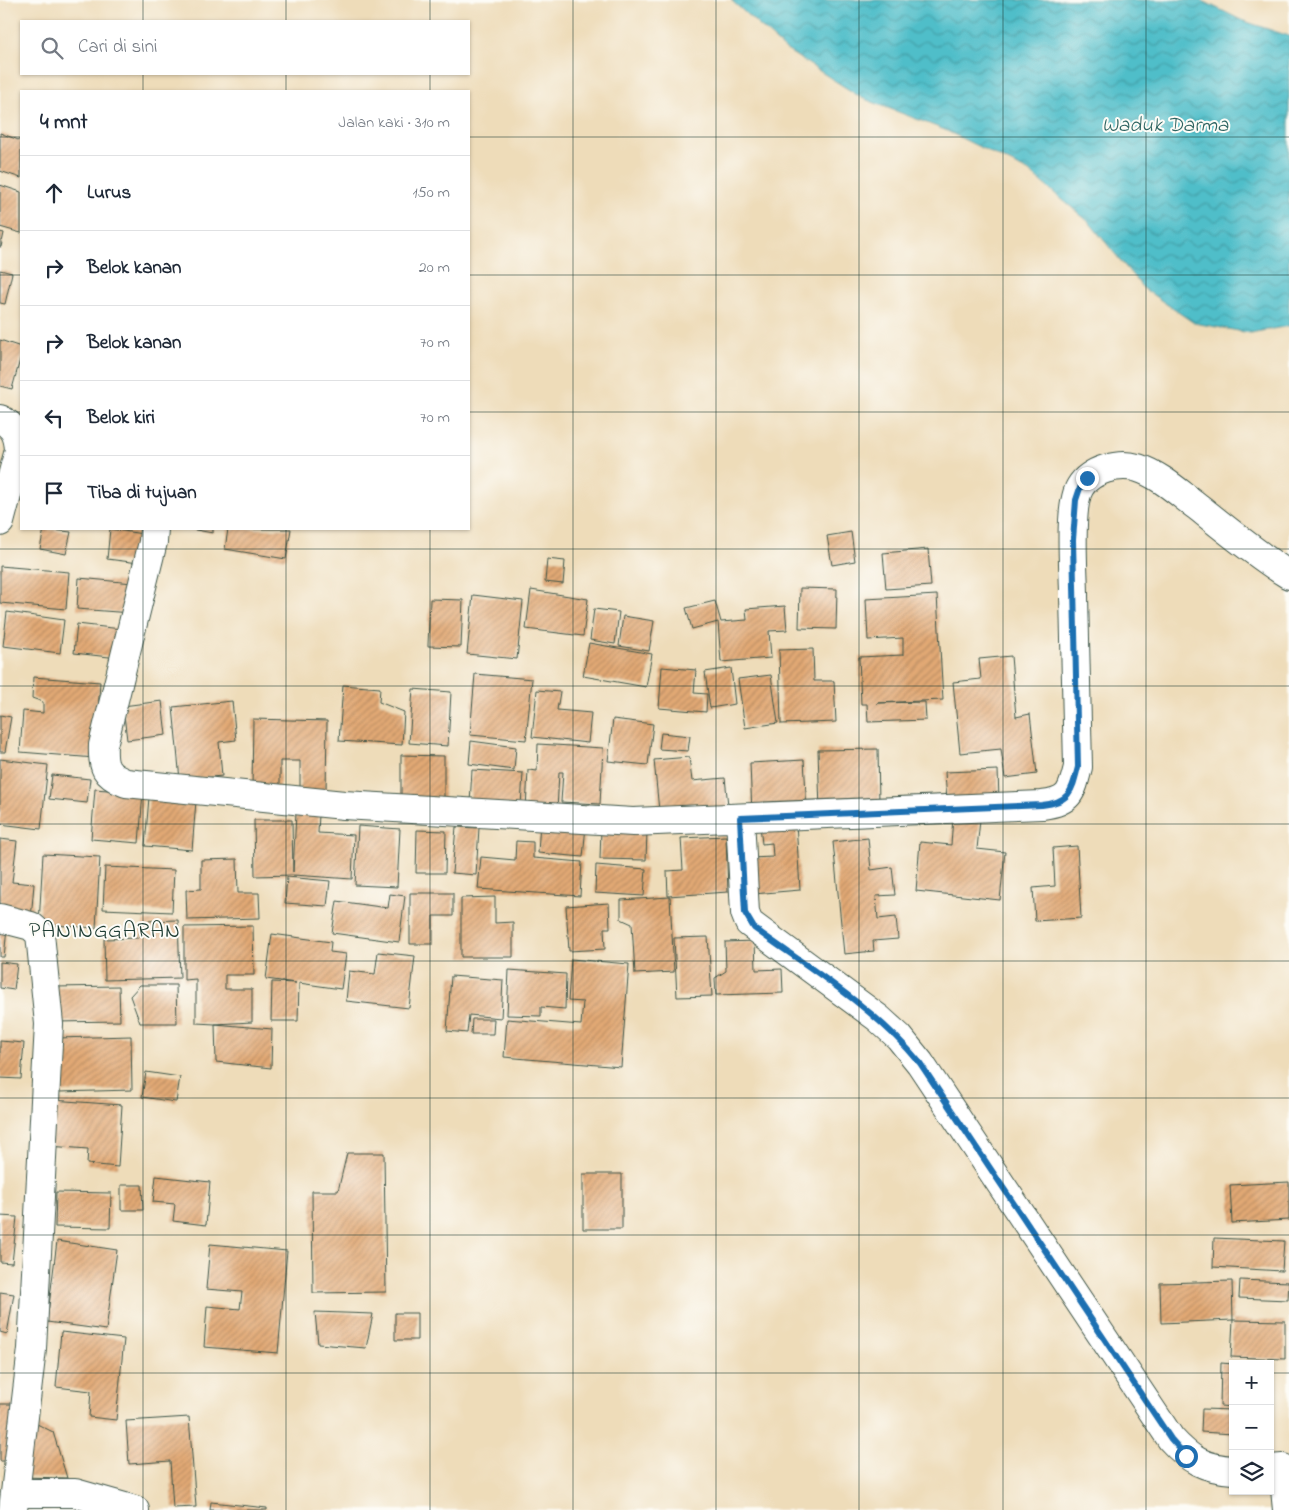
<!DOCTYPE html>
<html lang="id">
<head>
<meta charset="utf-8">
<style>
  body { margin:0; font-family:"Indie Flower",sans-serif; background:#f6f6f7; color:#1f2937 }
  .controls { position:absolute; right:15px; bottom:15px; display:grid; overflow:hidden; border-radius:0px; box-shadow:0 1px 4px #0004 }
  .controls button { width:45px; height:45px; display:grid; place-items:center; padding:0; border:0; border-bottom:1px solid #e0e1e3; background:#fff; color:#1f2937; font:25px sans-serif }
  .stop { position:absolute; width:15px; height:15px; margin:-11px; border:4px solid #1f6fb2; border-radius:50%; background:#fff }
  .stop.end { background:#1f6fb2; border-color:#fff; box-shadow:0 1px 5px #0008 }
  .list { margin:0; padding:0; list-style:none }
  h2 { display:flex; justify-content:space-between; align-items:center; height:65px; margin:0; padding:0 20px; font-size:21px }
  h2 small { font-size:16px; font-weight:400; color:#747a83 }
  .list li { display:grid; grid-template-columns:32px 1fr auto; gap:15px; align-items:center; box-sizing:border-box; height:75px; padding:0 20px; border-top:1px solid #e0e1e3 }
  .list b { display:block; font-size:19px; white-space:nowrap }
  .list em { font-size:16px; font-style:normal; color:#747a83 }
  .icon { flex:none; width:28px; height:28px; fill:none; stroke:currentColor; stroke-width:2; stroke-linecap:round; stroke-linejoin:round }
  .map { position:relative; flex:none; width:1289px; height:1510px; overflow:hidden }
  .search { position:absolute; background:#fff; box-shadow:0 1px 4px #0004; left:20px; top:20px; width:450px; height:55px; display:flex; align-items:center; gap:12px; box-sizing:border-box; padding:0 18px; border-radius:0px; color:#747a83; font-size:19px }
  .panel { position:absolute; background:#fff; box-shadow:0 1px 4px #0004; left:20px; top:90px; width:450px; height:440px; border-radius:0px }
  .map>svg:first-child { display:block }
  .water { fill:url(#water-waves); stroke:#387e7e }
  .building { fill:url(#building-hatch) }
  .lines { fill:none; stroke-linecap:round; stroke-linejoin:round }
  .street-casing { stroke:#3e5548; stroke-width:30 }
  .street { stroke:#fff; stroke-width:28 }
  .route { stroke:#1f6fb2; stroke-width:6 }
  .grid { fill:none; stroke:#1f3d34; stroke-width:1; stroke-opacity:0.55 }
  .labels { text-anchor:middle; stroke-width:4; stroke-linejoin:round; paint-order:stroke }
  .water-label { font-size:21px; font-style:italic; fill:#2e6461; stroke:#fdfcf7 }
  .quarter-label { font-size:22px; letter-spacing:1px; fill:#1f3d34; stroke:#fdfcf7 }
</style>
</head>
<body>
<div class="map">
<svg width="1289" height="1510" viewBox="0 0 1289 1510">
  <defs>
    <pattern id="water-waves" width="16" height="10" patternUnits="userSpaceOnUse" patternTransform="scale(1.25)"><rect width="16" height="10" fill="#50bec9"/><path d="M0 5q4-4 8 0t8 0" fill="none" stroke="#429ca4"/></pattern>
    <pattern id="building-hatch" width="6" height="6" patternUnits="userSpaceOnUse" patternTransform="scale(1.25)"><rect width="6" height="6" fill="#e2a975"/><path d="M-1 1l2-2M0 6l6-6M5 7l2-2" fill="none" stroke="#b78b61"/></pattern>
  </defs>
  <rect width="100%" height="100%" fill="#fdfcf7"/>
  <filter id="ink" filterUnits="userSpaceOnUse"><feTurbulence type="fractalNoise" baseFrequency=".02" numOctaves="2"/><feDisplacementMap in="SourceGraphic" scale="10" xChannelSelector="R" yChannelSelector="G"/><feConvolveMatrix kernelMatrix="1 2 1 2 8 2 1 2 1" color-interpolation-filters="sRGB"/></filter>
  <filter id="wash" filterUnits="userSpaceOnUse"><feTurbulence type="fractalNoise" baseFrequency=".0096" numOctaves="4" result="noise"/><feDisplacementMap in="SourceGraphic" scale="20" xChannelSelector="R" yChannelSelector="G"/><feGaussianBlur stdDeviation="1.12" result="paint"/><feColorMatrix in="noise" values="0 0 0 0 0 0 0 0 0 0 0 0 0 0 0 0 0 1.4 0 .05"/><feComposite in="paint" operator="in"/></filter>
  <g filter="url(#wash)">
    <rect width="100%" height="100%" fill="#eedcb9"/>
    <!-- water -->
    <path class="water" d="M731,0H1201L1241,20L1289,36V326L1250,333L1194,323L1143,288L1089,222L1028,171L945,130L862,98L785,49Z"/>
    <g id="blocks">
      <!-- building -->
      <path class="building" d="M0,133L21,141V178L0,171Z
        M0,185L21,192V233L0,227Z
        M0,232L4,233L1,247H0Z
        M0,270L12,273L5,304L0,303Z
        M0,340L21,347V356L12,389L0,386Z
        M44,529L71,532L66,554L40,549Z
        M110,529L143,534L139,563L107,559Z
        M190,529H213V533Z
        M228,529H291L286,559L225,549Z
        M851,532L855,561L832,565L827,536Z
        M928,549L931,586L886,589L883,553Z
        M547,559L565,561L563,584L545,582Z
        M0,566L69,572L66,609L0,603Z
        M79,578L133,583L131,613L77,609Z
        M800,588L837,589L836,629L799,628Z
        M531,590L588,599L583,636L526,629Z
        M473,595L523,601L517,659L467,654Z
        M937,595L943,700L877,703L925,702L926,720L868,722L867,704H861L859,657L903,655V638L868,640L866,599Z
        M430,599L463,600L461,647L428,646Z
        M715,601L721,622L747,620L746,609L785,606L787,630L769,631L771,658L721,662L718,622L692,629L686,608Z
        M594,609L619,612L615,644L590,640Z
        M7,612L64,620L60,653L3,646Z
        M623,616L654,621L649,651L619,646Z
        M77,624L121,629L118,658L74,653Z
        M589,643L652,654L646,687L583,676Z
        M813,649L814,681H834L836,722L781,724L779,650Z
        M1011,656L1016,717L1030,714L1037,774L1005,778L1001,749L960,753L953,682L981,679L979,659Z
        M662,667L696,670L694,693L707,694L706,712L659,708Z
        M731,668L735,704L710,708L705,672Z
        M475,674L532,679L526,740L470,735Z
        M771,675L778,723L745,728L738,679Z
        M33,677L100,682L95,758L20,752L23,711L43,713V702L32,698Z
        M343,685L380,688L379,702L404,712L402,745L339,741Z
        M413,689L451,692L448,746L409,743Z
        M537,690L560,692L557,710L591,713L588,743L532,737Z
        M162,701L166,735L127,740L123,706Z
        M232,701L236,740L219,742L222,776L180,780L173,707Z
        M0,715L11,717L5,752H0Z
        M253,719L327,721L326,792H300V761H280V789H252Z
        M613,719L653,724L648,765L608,761Z
        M661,733L690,736L688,751L659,749Z
        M471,741L516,747L514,770L469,764Z
        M538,744L603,748L600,804L561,802L563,772H559L557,811L526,809L528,770L537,771Z
        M878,749L879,803L820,811L818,750Z
        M401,755L444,756V804L401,803Z
        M689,757L692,781L725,778L729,814L660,821L654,760Z
        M0,759L48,765L41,829L0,824Z
        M804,760L807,811L752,815L750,763Z
        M472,770L523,773L521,806L470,803Z
        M998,770L999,800L947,802L945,772Z
        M52,775L90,779L87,803L49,799Z
        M95,789L143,793L139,843L91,839Z
        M149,797L196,801L192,850L145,846Z
        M296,813L319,814L318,833L354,835L352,879L293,875L255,876L254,820H292L293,872Z
        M953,817L980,820L977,849L1005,852L1000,900L916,891L920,842L951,845Z
        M540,822L586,826L583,857L538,853Z
        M796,822L800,890L753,894L750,858L773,857L772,843L762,844L760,825Z
        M358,826L400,829L397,887L355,885Z
        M456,827L479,828L476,875L452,873Z
        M601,829L647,831L646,860L600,859Z
        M417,830L446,831L445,873H416Z
        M726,836L728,892L668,896L667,871L683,870L681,838Z
        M868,838L871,870L892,867L895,895L876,896L878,919L896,917L898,939L873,941L874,951L844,954L833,842Z
        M0,839L17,841L12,882L34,884L31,919L0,915Z
        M516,841L533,842V858L582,862L580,896L478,889L481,857L515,860Z
        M1077,846L1081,918L1035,921L1033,888L1055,886L1053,848Z
        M43,854L100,857L96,928L39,924Z
        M237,859L238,893H259L260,918L187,920L186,890L201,889V860Z
        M596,865L646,869L644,896L595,893Z
        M105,867L174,870L172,912L103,909Z
        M287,877L330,881L327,906L285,903Z
        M410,893H453V916H433V944H410Z
        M390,894L405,896L399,942L332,933L337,901L388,908Z
        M495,897V923L513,922V957H461V898Z
        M670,897L674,972L635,974L632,924L621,919V900Z
        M609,903L610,928H604L605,949L569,951L566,906Z
        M178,920L180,978L105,980L104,939L138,938L144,921Z
        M253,926L254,975H225V989H252V1022L215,1024L272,1029L271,1068L216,1062L215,1024L196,1023V979L184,980V927Z
        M0,928L7,929L4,957H0Z
        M272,934L331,942L330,952L346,954L341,989L299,983L298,1021H271L272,982L296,983L266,979Z
        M708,937L712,996L677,997L674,938Z
        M755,941L756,970L782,969L783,993L716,995L715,978L726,971L725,942Z
        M378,952L415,956L409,1008L346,1001L349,971L375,974Z
        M571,959L629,964L621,1067L504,1057L507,1019L581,1025L583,1002L568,1001Z
        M0,962L17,964L14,990L0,988Z
        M509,970L566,974L565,1009L541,1007V1016L507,1015Z
        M451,976L503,980L501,1018L469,1015L467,1033L447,1031Z
        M140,985H176L177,1023H140L130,996Z
        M119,986L120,1021L55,1022L54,987Z
        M472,1019H494L493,1034H471Z
        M131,1036L132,1090L59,1092L57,1038Z
        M0,1041L24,1043L21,1079L0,1078Z
        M146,1072L180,1077L176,1102L142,1097Z
        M52,1100L122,1105L118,1167L87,1164L88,1149L49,1146Z
        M347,1153H384L386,1292L313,1293L312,1191H338Z
        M583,1174H622V1229H583Z
        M156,1176L210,1182L206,1225L173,1221L175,1204L153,1202Z
        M1289,1182V1220L1232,1223L1230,1185Z
        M121,1185H142L143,1210H121Z
        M56,1192L111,1193L110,1228L55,1227Z
        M0,1216L17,1217L12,1263L0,1262Z
        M1214,1238L1284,1241L1282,1271L1213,1267Z
        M57,1241L117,1250L106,1330L47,1322Z
        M210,1244L287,1251L278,1353L204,1347L207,1306L240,1309L242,1292L206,1289Z
        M1240,1280L1289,1282L1288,1300L1239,1298Z
        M1232,1281L1233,1320L1161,1323L1160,1283Z
        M0,1292L14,1294L7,1334L0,1332Z
        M315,1312L373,1314L366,1348L318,1344Z
        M395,1313H417V1340H395Z
        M1233,1320L1285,1321V1359L1231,1357Z
        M61,1332L124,1339L116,1420L89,1417L91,1391L56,1387Z
        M1221,1363L1233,1364V1407L1220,1406Z
        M0,1404H12L10,1461H0Z
        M1202,1409L1233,1410V1434L1201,1432Z
        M189,1417L196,1507L173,1508L170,1461L129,1464L126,1421Z
        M29,1420L53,1432L67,1478L22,1477Z
        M211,1502L267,1508V1510H210Z"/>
    </g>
  </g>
  <g filter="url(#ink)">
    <use href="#blocks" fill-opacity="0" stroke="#3e5548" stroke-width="1"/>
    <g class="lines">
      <!-- street casing -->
      <g class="street-casing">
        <path id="street" d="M0,419C14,426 18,434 19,450L0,522
          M154,529L153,542L103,745C102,767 105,775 126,783L344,805L633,822L1042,805C1070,802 1072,792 1078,767C1077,710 1075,653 1074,596C1074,571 1068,507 1080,487C1090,470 1119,462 1138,468C1160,475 1179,493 1198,507C1228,531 1257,555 1289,575
          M740,818L745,913L749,923L878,1018L899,1037L920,1063L1171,1439C1190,1460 1204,1468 1233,1470
          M0,918L31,926L40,934L49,1024L32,1349L13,1510
          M1270,1469L1283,1468L1287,1510
          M15,1493H75L135,1510"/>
      </g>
      <!-- street -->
      <use href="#street" class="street"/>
    </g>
  </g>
  <g class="lines" filter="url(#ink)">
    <!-- route -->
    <path class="route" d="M1087,478L1080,488L1076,500L1073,540L1078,767C1072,791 1070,802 1042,805L740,818L745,913L754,928C812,970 875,1008 920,1063L1171,1439L1186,1456"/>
  </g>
  <!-- grid -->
  <path class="grid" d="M143,0V21M286,0V21M430,0V21M573,0V1510M716,0V1510M859,0V1510M1003,0V1510M1146,0V1510M143,74V91M286,74V91M430,74V91M0,137H21M469,137H1289M0,275H21M469,275H1289M0,412H21M469,412H1289M143,529V1510M286,529V1510M430,529V1510M0,549H1289M0,686H1289M0,824H1289M0,961H1289M0,1098H1289M0,1235H1289M0,1373H1233M1270,1373H1289"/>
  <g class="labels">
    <!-- water labels -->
    <g class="water-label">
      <text x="1165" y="131">Waduk Darma</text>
    </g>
    <!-- quarter labels -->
    <g class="quarter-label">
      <text x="105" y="937">PANINGGARAN</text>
    </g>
  </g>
</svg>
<div class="controls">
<button>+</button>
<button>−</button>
<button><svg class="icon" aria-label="layers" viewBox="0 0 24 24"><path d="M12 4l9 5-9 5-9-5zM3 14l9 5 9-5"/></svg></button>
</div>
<div class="stop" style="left:1186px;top:1456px"></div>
<div class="stop end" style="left:1087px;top:478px"></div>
<div class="search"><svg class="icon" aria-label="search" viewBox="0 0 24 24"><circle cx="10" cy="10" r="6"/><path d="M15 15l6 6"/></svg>Cari di sini</div>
<section class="panel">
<h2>4 mnt<small>Jalan kaki · 310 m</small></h2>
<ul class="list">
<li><svg class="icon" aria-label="ahead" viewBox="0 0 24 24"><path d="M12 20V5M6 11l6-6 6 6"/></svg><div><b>Lurus</b></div><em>150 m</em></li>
<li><svg class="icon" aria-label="right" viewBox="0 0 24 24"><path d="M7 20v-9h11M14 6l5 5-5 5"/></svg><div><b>Belok kanan</b></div><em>20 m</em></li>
<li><svg class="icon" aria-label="right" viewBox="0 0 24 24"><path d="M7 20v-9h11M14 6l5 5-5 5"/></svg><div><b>Belok kanan</b></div><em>70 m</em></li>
<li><svg class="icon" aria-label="left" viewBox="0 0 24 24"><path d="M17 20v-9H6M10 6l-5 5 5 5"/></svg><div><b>Belok kiri</b></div><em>70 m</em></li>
<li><svg class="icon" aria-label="arrive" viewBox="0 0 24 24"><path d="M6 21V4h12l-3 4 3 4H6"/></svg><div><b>Tiba di tujuan</b></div></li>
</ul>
</section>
</div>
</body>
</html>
